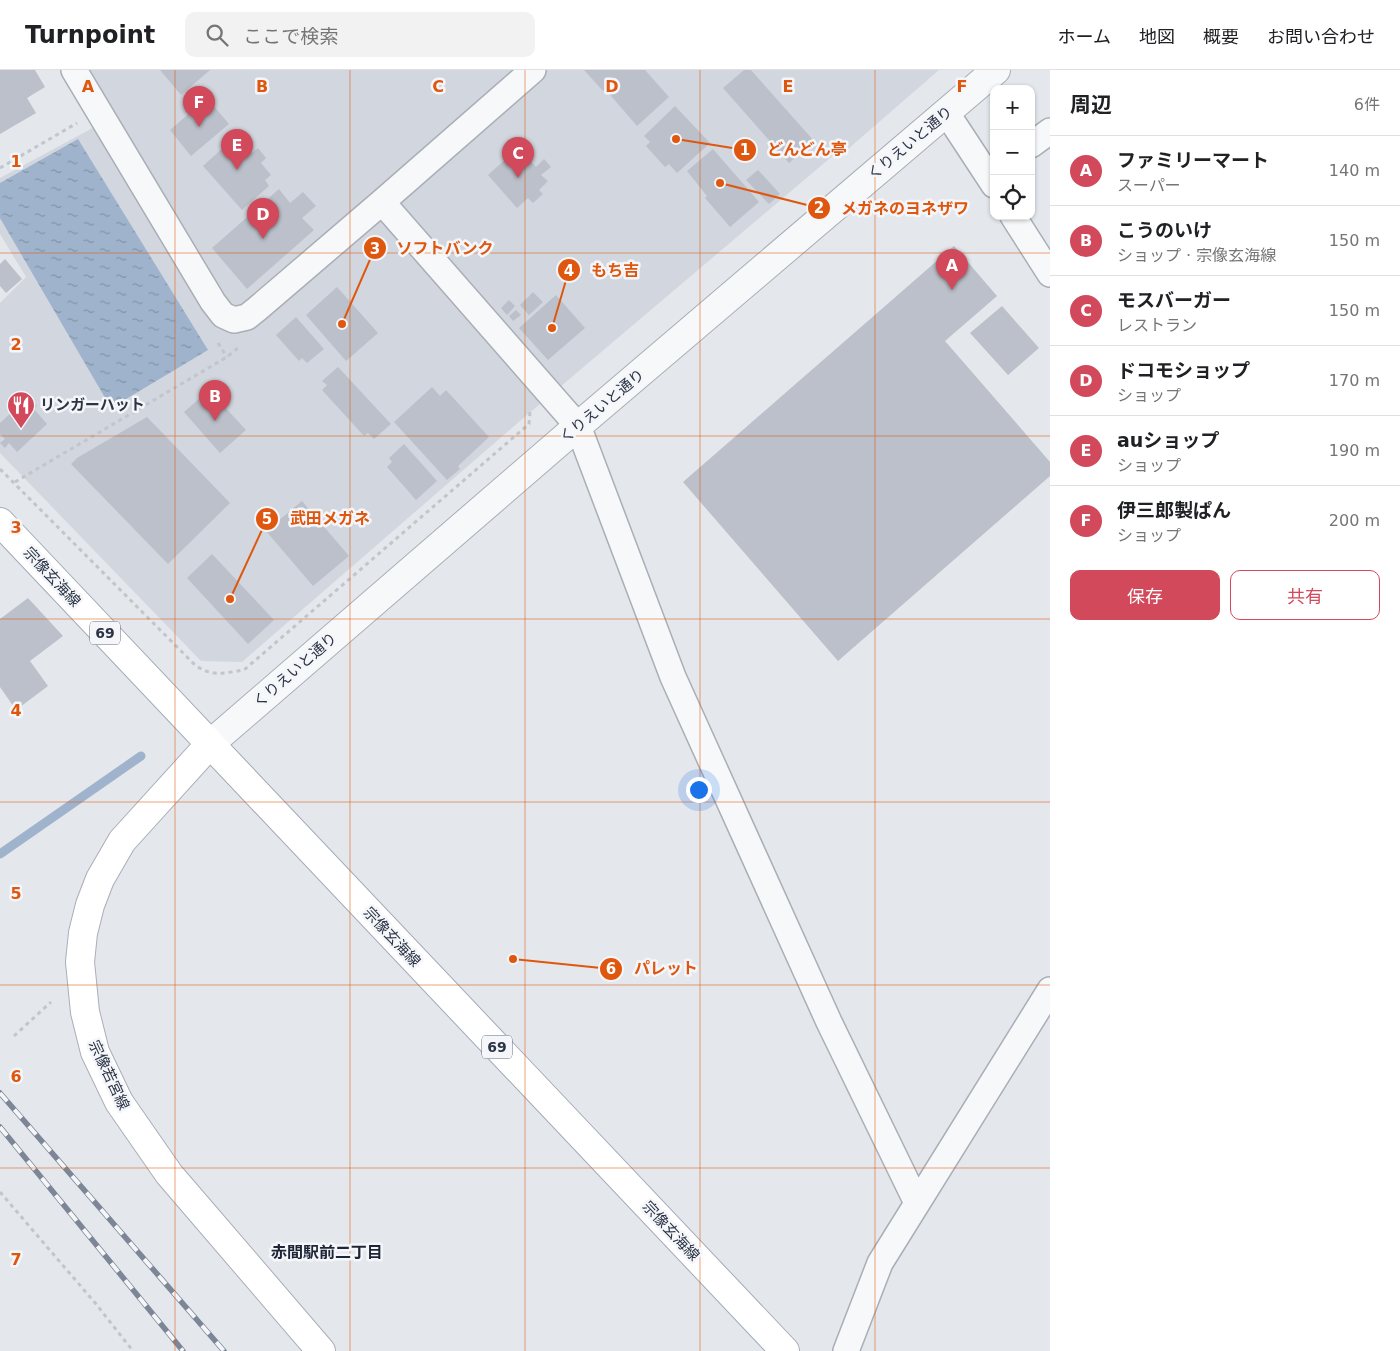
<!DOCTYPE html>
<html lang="ja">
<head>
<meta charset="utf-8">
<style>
  body { margin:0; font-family:"DejaVu Sans","Noto Sans JP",sans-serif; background:#f2f2f2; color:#202124 }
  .controls { position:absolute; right:15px; top:15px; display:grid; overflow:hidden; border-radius:10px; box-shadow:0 1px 4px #0004 }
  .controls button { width:45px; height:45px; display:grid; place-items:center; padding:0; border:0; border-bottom:1px solid #e0e0e0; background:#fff; color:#202124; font:25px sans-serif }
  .you { position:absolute; left:698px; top:719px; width:18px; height:18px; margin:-12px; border:4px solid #fff; border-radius:50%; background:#1a73e8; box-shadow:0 0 0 8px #1a73e833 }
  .badge { display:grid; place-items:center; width:32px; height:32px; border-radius:50%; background:#d1495b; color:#fff; font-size:16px; font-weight:700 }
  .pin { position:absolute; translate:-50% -41px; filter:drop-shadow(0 1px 2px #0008) }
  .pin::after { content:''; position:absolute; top:26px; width:18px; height:15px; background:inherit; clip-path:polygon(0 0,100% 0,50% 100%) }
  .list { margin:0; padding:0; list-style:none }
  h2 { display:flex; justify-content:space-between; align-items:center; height:65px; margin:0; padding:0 20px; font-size:21px }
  h2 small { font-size:16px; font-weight:400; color:#757577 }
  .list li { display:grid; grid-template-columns:32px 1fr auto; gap:15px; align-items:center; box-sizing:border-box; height:70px; padding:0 20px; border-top:1px solid #e0e0e0 }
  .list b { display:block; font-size:19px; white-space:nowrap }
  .list p { margin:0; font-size:16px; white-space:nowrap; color:#757577 }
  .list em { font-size:16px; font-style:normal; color:#757577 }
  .actions { display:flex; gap:10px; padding:15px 20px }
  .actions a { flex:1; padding:11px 0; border:1px solid #d1495b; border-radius:10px; text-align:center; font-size:18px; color:#d1495b }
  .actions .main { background:#d1495b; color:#fff }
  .icon { flex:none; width:28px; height:28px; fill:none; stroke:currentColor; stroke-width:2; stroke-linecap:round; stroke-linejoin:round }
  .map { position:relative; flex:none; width:1050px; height:1281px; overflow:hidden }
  header { display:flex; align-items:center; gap:30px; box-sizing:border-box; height:70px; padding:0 25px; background:#fff; border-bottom:1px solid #e0e0e0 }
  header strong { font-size:24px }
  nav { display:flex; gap:28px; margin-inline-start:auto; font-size:18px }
  .search { width:350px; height:45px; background:#f2f2f2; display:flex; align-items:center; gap:12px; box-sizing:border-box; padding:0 18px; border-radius:10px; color:#757577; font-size:19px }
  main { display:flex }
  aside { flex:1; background:#fff }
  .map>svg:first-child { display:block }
  .built { fill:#d2d6de }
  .water { fill:url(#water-ripples) }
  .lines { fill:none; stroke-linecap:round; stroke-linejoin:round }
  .stream { stroke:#9fb4cc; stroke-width:9 }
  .building { fill:#bbc0ca }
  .minor-casing { stroke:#a9aeb7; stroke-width:28 }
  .tertiary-casing { stroke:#a9aeb7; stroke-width:30 }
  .secondary-casing { stroke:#a9aeb7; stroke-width:30 }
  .primary-casing { stroke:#a3abb8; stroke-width:30 }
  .path { stroke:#c2c5cb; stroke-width:3; stroke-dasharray:4 4; stroke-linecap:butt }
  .minor { stroke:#f7f8fa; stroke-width:25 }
  .tertiary { stroke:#f7f8fa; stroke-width:28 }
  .secondary { stroke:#fff; stroke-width:28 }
  .primary { stroke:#fff; stroke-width:28 }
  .rail-casing { stroke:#7d8696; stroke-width:5.5 }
  .rail { stroke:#f4f6f9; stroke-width:4; stroke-dasharray:11; stroke-linecap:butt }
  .grid { fill:none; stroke:#df570f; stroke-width:1; stroke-opacity:0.55 }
  .labels { text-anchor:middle; stroke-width:5; stroke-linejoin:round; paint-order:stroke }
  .shield { fill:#f4f6f9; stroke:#676e7b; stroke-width:1 }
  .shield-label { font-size:14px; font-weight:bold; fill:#2b3445 }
  .street-label { font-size:15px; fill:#2b3445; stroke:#f4f6f9 }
  .poi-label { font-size:15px; font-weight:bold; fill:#2b3445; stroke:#f4f6f9; text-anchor:start }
  .neighbourhood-label { font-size:16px; font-weight:bold; fill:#1d2536; stroke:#f4f6f9 }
  .grid-label { font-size:16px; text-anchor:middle; font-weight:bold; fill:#df570f; stroke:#f4f6f9; stroke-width:5; stroke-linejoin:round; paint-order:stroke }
  .leader { fill:none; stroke:#df570f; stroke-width:2 }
  .callout-dot { fill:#df570f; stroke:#f4f6f9; stroke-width:2 }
  .mark-label { font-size:15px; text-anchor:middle; font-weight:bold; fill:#fff }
  .callout-label { font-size:16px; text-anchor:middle; font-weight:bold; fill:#df570f; stroke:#f4f6f9; stroke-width:5; stroke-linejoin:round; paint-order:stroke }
</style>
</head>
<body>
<header>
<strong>Turnpoint</strong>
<div class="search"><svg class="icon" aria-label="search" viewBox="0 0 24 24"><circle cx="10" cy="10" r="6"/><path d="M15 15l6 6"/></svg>ここで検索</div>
<nav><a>ホーム</a><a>地図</a><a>概要</a><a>お問い合わせ</a></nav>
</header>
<main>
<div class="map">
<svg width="1050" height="1281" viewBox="0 0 1050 1281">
  <defs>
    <pattern id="water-ripples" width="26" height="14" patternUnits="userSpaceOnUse" patternTransform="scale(1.25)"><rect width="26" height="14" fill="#9fb4cc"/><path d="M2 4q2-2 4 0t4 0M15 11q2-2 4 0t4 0" fill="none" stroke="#8293a7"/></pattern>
  </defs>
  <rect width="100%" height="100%" fill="#e4e7ec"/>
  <!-- built -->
  <path class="built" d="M88,0H939L841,85L836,83L521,350L242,592L201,591L0,383V233L26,207L0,164V108L113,47Z"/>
  <!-- water -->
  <path class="water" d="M78,69L208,280L111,338L0,148V113Z"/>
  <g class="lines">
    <!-- stream -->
    <path class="stream" d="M0,784L141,686"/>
  </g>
  <!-- building -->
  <path class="building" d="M0,0H35L45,17L27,28L36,43L0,64Z
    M160,0H210L181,25Z
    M584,0H645L669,27L637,56L605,19L603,21Z
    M744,0H751L814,71L789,93L723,18Z
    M207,28L229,54L191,86L170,60Z
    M675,36L710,73L677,103L669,94L665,97L646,76L650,72L644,66Z
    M237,65L252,83L258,78L266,88L261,93L271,105L265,110L269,116L242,140L203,96Z
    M518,78L536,97L544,89L551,97L541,105L548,111L539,120L543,124L533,133L528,128L517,138L488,105Z
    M713,79L759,132L730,157L705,128L707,126L687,101Z
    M758,100L780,124L769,134L746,110Z
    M279,119L290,133L303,122L316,136L302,148L314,160L247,219L212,178Z
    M954,176L997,226L945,271L1050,392V406L838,591L683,412Z
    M5,189L22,209L6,223L0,216V194Z
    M337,217L378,263L346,291L306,245Z
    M533,222L543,232L529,245L520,235Z
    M556,225L585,258L548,290L519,258Z
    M509,230L515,236L507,245L501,238Z
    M1002,236L1039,278L1008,305L970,263Z
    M516,240L521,245L513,251L509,246Z
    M296,247L324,279L307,293L302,288L299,291L276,265Z
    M338,297L391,354L374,369L368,363L364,366L322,320L327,315L322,311Z
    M432,317L440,326L446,320L489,367L458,396L460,399L447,410L394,352Z
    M209,320L246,360L220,383L184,342Z
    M31,329L37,336L34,339L47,354L17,382L9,373L5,378L0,373L5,369L0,364V353L25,330L28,332Z
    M147,347L230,433L168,494L71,394L77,388Z
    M404,374L437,411L416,430L387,397L392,392L389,388Z
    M302,431L349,486L313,516L266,461Z
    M212,484L274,550L248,574L187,508Z
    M28,528L63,566L30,591L48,616L16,640L0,617V549Z"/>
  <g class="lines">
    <!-- minor casing -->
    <g class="minor-casing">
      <path id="minor" d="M74,0L213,232L223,245L234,250L247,247L257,239L382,132L533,0
        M946,42L994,115
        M1031,75L1050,61
        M382,132L578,356L673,607L829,952L917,1133
        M1013,146L1050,204
        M846,1281L880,1193L1050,920"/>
    </g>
    <!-- tertiary casing -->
    <g class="tertiary-casing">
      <path id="tertiary" d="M210,674L578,356L996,0"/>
    </g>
    <!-- secondary casing -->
    <g class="secondary-casing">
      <path id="secondary" d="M210,674L122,771L100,809L90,835L83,863L80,892L85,942L95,982L119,1032L169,1104L321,1281"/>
    </g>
    <!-- primary casing -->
    <g class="primary-casing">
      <path id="primary" d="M0,452L785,1281"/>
    </g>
    <!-- path -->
    <path class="path" d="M0,98L77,53
      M218,273L227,287
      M0,399L196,596C214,607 224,603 244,600L529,354L530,342
      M15,412L227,287L239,277
      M14,966L51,932
      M0,1122L96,1234L133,1281"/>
    <!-- minor -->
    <use href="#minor" class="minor"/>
    <!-- tertiary -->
    <use href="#tertiary" class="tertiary"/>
    <!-- secondary -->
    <use href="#secondary" class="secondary"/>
    <!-- primary -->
    <use href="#primary" class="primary"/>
    <!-- rail casing -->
    <g class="rail-casing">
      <path id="rail" d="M0,1023L224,1281
        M0,1057L183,1281"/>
    </g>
    <!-- rail -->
    <use href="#rail" class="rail"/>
  </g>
  <!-- grid -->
  <path class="grid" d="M175,0V1281M350,0V1281M525,0V1281M700,0V1281M875,0V1281M0,183H1050M0,366H1050M0,549H1050M0,732H1050M0,915H1050M0,1098H1050"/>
  <!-- icons -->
  <defs>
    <g id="restaurant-pin" transform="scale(1.4375)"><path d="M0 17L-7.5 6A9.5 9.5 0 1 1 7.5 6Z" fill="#d1495b" stroke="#f4f6f9"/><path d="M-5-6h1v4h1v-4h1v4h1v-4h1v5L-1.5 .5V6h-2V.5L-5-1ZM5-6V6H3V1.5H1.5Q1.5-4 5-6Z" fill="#fff"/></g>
  </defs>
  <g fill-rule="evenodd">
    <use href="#restaurant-pin" x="21" y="335"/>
  </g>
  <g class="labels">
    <!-- shield labels -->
    <g class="shield">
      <rect x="90" y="551.5" width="30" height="23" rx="4"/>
      <rect x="482" y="965.5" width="30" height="23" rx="4"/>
    </g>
    <g class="shield-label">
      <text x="105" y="568">69</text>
      <text x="497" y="982">69</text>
    </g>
    <!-- street labels -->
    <g class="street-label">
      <text transform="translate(910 73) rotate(-40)" y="5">くりえいと通り</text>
      <text transform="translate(602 336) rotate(-40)" y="5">くりえいと通り</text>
      <text transform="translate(52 507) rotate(47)" y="5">宗像玄海線</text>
      <text transform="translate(295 600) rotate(-41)" y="5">くりえいと通り</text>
      <text transform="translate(392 867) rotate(47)" y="5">宗像玄海線</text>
      <text transform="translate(109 1005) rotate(65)" y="5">宗像若宮線</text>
      <text transform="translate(671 1161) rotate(47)" y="5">宗像玄海線</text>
    </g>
    <!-- poi labels -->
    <g class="poi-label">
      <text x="40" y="340">リンガーハット</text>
    </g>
    <!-- neighbourhood labels -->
    <g class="neighbourhood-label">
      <text x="327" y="1188">赤間駅前二丁目</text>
    </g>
  </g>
  <g class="grid-label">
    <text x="88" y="22">A</text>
    <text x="262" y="22">B</text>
    <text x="438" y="22">C</text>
    <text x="612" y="22">D</text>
    <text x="788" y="22">E</text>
    <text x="962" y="22">F</text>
    <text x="16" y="97">1</text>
    <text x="16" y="280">2</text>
    <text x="16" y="463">3</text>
    <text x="16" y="646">4</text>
    <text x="16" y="829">5</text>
    <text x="16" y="1012">6</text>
    <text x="16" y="1195">7</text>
  </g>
  <!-- callouts -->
  <path class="leader" d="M676 69L745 80M720 113L819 138M342 254L375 178M552 258L569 200M230 529L267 449M513 889L611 899"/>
  <g class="callout-dot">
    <circle cx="676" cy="69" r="5"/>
    <circle cx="720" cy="113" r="5"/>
    <circle cx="342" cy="254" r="5"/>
    <circle cx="552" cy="258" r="5"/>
    <circle cx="230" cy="529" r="5"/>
    <circle cx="513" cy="889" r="5"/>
    <circle cx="745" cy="80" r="12"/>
    <circle cx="819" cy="138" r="12"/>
    <circle cx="375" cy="178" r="12"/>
    <circle cx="569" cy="200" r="12"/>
    <circle cx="267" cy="449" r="12"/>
    <circle cx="611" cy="899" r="12"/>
  </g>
  <g class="mark-label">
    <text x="745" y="85">1</text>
    <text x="819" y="143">2</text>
    <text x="375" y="184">3</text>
    <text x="569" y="206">4</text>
    <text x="267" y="454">5</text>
    <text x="611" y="904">6</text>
  </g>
  <g class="callout-label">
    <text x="807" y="85">どんどん亭</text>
    <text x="905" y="144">メガネのヨネザワ</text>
    <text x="445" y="184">ソフトバンク</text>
    <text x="615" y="206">もち吉</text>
    <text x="330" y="454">武田メガネ</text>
    <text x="666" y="904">パレット</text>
  </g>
</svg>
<div class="controls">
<button>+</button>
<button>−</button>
<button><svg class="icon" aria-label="locate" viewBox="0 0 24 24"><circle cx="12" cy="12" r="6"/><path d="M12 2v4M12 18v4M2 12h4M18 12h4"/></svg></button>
</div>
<div class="you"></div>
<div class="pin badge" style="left:952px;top:220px">A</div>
<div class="pin badge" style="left:215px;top:351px">B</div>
<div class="pin badge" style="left:518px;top:108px">C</div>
<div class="pin badge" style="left:263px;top:169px">D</div>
<div class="pin badge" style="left:237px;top:100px">E</div>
<div class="pin badge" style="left:199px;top:57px">F</div>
</div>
<aside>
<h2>周辺<small>6件</small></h2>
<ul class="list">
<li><span class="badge">A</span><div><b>ファミリーマート</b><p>スーパー</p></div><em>140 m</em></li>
<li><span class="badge">B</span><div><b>こうのいけ</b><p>ショップ · 宗像玄海線</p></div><em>150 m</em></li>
<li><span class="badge">C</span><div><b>モスバーガー</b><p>レストラン</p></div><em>150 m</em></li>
<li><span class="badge">D</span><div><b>ドコモショップ</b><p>ショップ</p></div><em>170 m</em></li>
<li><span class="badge">E</span><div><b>auショップ</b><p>ショップ</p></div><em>190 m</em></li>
<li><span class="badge">F</span><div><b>伊三郎製ぱん</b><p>ショップ</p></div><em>200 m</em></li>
</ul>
<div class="actions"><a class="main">保存</a><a>共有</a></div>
</aside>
</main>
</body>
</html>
